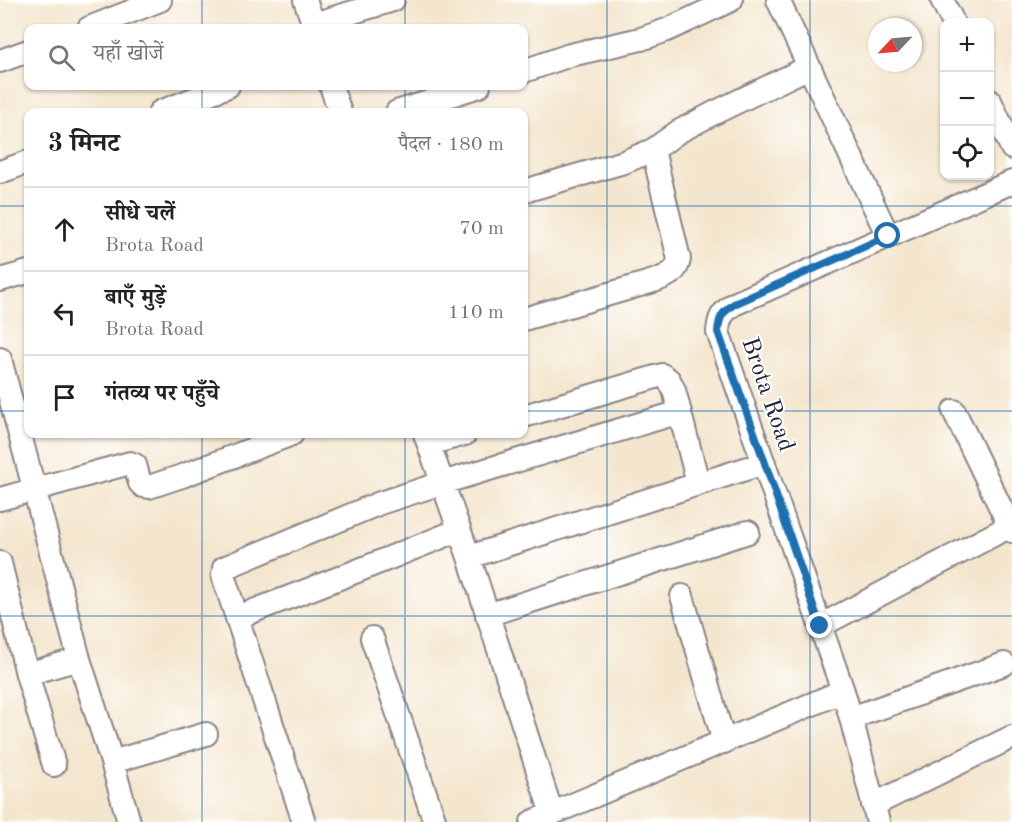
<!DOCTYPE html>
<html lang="hi">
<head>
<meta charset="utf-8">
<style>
  body { margin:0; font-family:"Old Standard TT","Noto Serif Devanagari",serif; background:#f2f2f2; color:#202124 }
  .controls { position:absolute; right:18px; top:18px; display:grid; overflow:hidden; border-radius:12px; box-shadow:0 2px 4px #0004 }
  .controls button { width:54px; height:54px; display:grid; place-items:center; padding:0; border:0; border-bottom:2px solid #e0e0e0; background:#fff; color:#202124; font:30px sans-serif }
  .compass { position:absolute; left:868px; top:18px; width:54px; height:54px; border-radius:50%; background:#fff; box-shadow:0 2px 4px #0004; rotate:244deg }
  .stop { position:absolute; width:18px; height:18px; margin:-14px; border:4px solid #1f6fb2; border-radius:50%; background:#fff }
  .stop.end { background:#1f6fb2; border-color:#fff; box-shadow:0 2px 6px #0008 }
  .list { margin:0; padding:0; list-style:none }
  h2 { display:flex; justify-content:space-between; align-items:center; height:78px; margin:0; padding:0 24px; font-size:26px }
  h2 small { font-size:20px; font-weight:400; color:#757577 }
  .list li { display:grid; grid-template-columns:39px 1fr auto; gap:18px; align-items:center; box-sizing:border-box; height:84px; padding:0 24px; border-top:2px solid #e0e0e0 }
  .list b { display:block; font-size:22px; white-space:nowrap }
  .list p { margin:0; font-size:20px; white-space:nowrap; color:#757577 }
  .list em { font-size:20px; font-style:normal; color:#757577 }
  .icon { flex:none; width:33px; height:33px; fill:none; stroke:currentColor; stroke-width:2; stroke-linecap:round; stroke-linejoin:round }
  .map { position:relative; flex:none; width:1012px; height:822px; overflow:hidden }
  .search { position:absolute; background:#fff; box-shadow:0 2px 4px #0004; left:24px; top:24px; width:504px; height:66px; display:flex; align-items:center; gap:15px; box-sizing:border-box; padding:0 21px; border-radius:12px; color:#757577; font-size:22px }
  .panel { position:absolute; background:#fff; box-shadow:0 2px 4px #0004; left:24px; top:108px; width:504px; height:330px; border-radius:12px }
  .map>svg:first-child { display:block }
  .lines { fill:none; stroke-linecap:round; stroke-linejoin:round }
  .street-casing { stroke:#8b8484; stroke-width:26 }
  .street { stroke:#fff; stroke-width:22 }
  .route { stroke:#1f6fb2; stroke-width:8 }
  .grid { fill:none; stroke:#1f6fb2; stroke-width:1.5; stroke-opacity:0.55 }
  .labels { text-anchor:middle; stroke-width:4.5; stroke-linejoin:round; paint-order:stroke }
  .street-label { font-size:24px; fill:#22223b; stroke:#fff }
</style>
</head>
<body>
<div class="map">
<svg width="1012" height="822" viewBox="0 0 1012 822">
  <rect width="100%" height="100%" fill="#fff"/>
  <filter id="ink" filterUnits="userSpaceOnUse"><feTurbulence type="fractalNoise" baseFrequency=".0167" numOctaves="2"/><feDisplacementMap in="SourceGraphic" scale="12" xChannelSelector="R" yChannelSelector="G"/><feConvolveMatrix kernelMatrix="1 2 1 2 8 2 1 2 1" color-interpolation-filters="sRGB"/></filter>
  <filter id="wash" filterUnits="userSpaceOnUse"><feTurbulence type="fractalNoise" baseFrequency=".008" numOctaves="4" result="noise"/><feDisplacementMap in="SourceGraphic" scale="24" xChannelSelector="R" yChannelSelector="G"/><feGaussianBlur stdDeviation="1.35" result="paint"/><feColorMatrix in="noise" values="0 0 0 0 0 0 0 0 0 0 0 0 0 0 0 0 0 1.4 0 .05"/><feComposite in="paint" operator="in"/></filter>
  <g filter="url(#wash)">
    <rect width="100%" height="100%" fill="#f4e6ce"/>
  </g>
  <g filter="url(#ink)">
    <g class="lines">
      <!-- street casing -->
      <g class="street-casing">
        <path id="street" d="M305,0L315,28
          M778,0L888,236
          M942,0L953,22
          M314,24L393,0
          M89,28L160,0
          M0,61L28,51
          M524,71L570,55L641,39L667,30L731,0
          M331,86L340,112
          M990,101L1012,148
          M160,112L228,86
          M397,112L479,86
          M0,172L28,162
          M524,191L624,162L653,150L678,132L712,114L809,67
          M0,280L28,272
          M524,319L657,280C669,275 677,272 679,259L653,150
          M0,359L79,659L112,762L129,822
          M954,411L1012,531
          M524,416L662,375L669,380L674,390L698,483
          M425,434L469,557L552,814
          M429,444L465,434
          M0,499L130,463L135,465L140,483L143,486L149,487L182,476L292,434
          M469,557L764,463
          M0,563L27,674L54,765
          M682,596L724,742
          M487,615L748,532
          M238,617L352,573L459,530
          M820,626L1012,525
          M372,638L435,822
          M27,674L79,659
          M851,718L1004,664
          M112,762L206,734
          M873,805L1012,737
          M304,822L223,575L224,568L380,503L442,483L680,412
          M532,822L843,691
          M878,822L851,718L843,691L718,332C719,317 722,313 734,304L1012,182"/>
      </g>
      <!-- street -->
      <use href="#street" class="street"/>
    </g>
  </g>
  <g class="lines" filter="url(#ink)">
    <!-- route -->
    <path class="route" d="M820,626L765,463L718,332C719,317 722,313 734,304L888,236"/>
  </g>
  <!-- grid -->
  <path class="grid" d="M202,0V28M405,0V28M607,0V822M810,0V822M202,86V112M405,86V112M0,206H28M524,206H1012M0,411H28M524,411H1012M202,434V822M405,434V822M0,616H1012"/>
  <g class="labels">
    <!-- street labels -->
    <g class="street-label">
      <text transform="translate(769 394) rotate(71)" y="8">Brota Road</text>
    </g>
  </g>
</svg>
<div class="controls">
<button>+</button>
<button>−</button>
<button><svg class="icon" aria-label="locate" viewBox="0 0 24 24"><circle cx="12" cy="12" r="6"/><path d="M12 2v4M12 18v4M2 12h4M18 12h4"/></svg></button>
</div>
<svg class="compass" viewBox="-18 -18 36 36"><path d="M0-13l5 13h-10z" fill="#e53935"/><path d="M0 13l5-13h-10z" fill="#757577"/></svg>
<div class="stop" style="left:888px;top:236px"></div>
<div class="stop end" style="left:820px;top:626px"></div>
<div class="search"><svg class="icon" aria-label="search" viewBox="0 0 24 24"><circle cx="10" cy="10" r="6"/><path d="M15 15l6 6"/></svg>यहाँ खोजें</div>
<section class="panel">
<h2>3 मिनट<small>पैदल · 180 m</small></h2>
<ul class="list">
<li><svg class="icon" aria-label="ahead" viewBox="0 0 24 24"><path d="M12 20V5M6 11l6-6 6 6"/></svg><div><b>सीधे चलें</b><p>Brota Road</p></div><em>70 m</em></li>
<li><svg class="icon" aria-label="left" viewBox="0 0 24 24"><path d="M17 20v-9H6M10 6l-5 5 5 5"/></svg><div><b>बाएँ मुड़ें</b><p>Brota Road</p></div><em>110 m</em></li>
<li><svg class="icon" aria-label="arrive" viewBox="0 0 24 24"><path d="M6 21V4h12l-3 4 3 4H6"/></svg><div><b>गंतव्य पर पहुँचे</b></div></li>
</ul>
</section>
</div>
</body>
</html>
